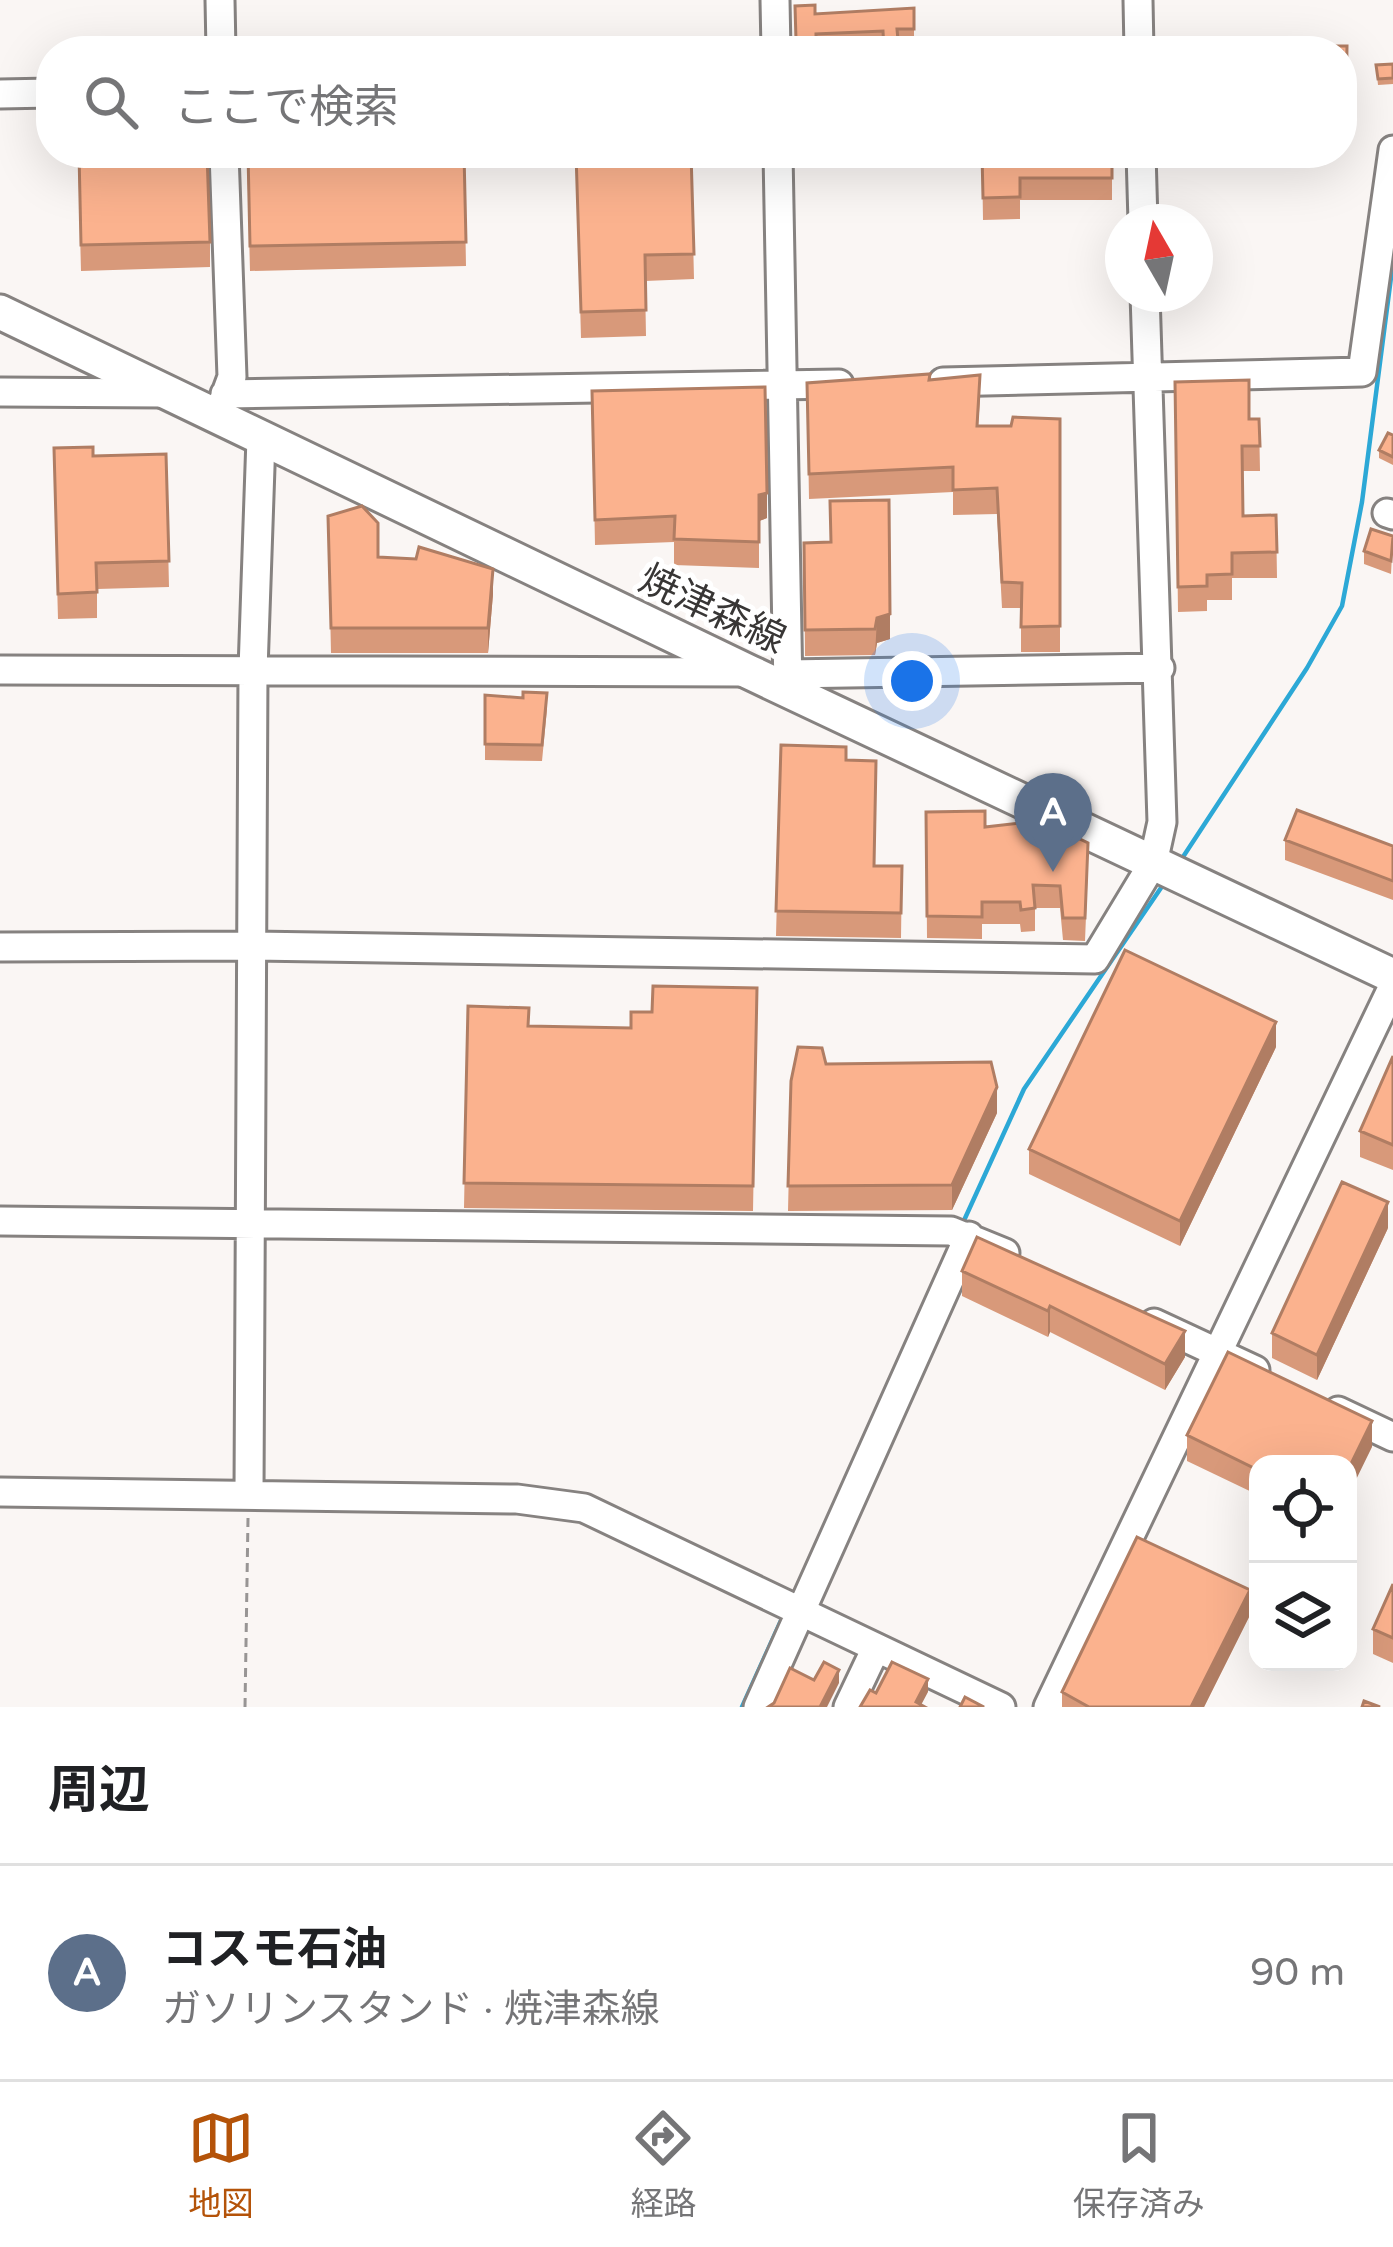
<!DOCTYPE html>
<html lang="ja">
<head>
<meta charset="utf-8">
<style>
  body { margin:0; font-family:"Varela Round","Noto Sans JP",sans-serif; background:#f2f2f2; color:#202124 }
  .controls { position:absolute; right:36px; bottom:36px; display:grid; overflow:hidden; border-radius:24px; box-shadow:0 12px 48px #0002 }
  .controls button { width:108px; height:108px; display:grid; place-items:center; padding:0; border:0; border-bottom:3px solid #e0e0e0; background:#fff; color:#202124; font:60px sans-serif }
  .compass { position:absolute; left:1105px; top:204px; width:108px; height:108px; border-radius:50%; background:#fff; box-shadow:0 12px 48px #0002; rotate:351deg }
  .you { position:absolute; left:912px; top:681px; width:42px; height:42px; margin:-30px; border:9px solid #fff; border-radius:50%; background:#1a73e8; box-shadow:0 0 0 18px #1a73e833 }
  .badge { display:grid; place-items:center; width:78px; height:78px; border-radius:50%; background:#b45309; color:#fff; font-size:39px; font-weight:700 }
  .pin { position:absolute; translate:-50% -99px; filter:drop-shadow(0 3px 6px #0008) }
  .pin::after { content:''; position:absolute; top:63px; width:42px; height:36px; background:inherit; clip-path:polygon(0 0,100% 0,50% 100%) }
  .list { margin:0; padding:0; list-style:none }
  h2 { display:flex; justify-content:space-between; align-items:center; height:156px; margin:0; padding:0 48px; font-size:51px }
  h2 small { font-size:39px; font-weight:400; color:#757577 }
  .list li { display:grid; grid-template-columns:78px 1fr auto; gap:36px; align-items:center; box-sizing:border-box; height:216px; padding:0 48px; border-top:3px solid #e0e0e0 }
  .list b { display:block; font-size:45px; white-space:nowrap }
  .list p { margin:0; font-size:39px; white-space:nowrap; color:#757577 }
  .list em { font-size:39px; font-style:normal; color:#757577 }
  .icon { flex:none; width:66px; height:66px; fill:none; stroke:currentColor; stroke-width:2; stroke-linecap:round; stroke-linejoin:round }
  .map { position:relative; flex:none; width:1393px; height:1707px; overflow:hidden }
  .search { position:absolute; background:#fff; box-shadow:0 12px 48px #0002; left:36px; right:36px; top:36px; height:132px; display:flex; align-items:center; gap:30px; box-sizing:border-box; padding:0 42px; border-radius:48px; color:#757577; font-size:45px }
  .sheet { height:372px; background:#fff }
  nav { display:flex; justify-content:space-around; align-items:center; box-sizing:border-box; height:168px; border-top:3px solid #e0e0e0; background:#fff; font-size:33px; color:#757577 }
  nav a { display:grid; justify-items:center; gap:6px }
  nav .on { color:#b45309 }
  .map>svg:first-child { display:block }
  .lines { fill:none; stroke-linecap:round; stroke-linejoin:round }
  .stream { stroke:#2ca8d6; stroke-width:4.5 }
  .minor-casing { stroke:#868280; stroke-width:33 }
  .major-casing { stroke:#868280; stroke-width:39 }
  .path { stroke:#989594; stroke-width:3; stroke-dasharray:9 6; stroke-linecap:butt }
  .minor { stroke:#fff; stroke-width:27 }
  .major { stroke:#fff; stroke-width:33 }
  .wall { fill:#d8997a }
  .shaded-wall { fill:#b07d63 }
  .building { fill:#fbb28e; stroke:#b07d63; stroke-width:3 }
  .labels { text-anchor:middle; stroke-width:10; stroke-linejoin:round; paint-order:stroke }
  .street-label { font-size:39px; fill:#383635; stroke:#fff }
</style>
</head>
<body>
<div class="map">
<svg width="1393" height="1707" viewBox="0 0 1393 1707">
  <rect width="100%" height="100%" fill="#faf6f4"/>
  <g class="lines">
    <!-- stream -->
    <path class="stream" d="M1179,863L1307,668L1342,606L1362,502L1393,262
      M961,1227L1024,1089L1165,882
      M742,1707L784,1614"/>
    <!-- minor casing -->
    <g class="minor-casing">
      <path id="minor" d="M220,0L221,51
        M775,0L776,51
        M1138,0L1139,51
        M0,94L51,93
        M778,153L788,689
        M1141,153L1143,222
        M943,382L1362,372L1393,150
        M0,392L164,393
        M225,394L839,384
        M221,407L232,377L224,153
        M1387,513L1393,515
        M0,670L745,672
        M787,674L1160,668
        M0,947L254,946L1095,959L1153,863L1162,822L1145,294
        M0,1221L951,1231L1005,1253
        M1154,1323L1255,1370
        M1338,1411L1393,1437
        M0,1492L517,1499L584,1508L1001,1707
        M249,1493L253,670L261,438
        M758,1707L969,1236
        M848,1707L876,1648
        M1048,1707L1393,986"/>
    </g>
    <!-- major casing -->
    <g class="major-casing">
      <path id="major" d="M0,312L749,672L1393,976"/>
    </g>
    <!-- path -->
    <path class="path" d="M245,1707L248,1518"/>
    <!-- minor -->
    <use href="#minor" class="minor"/>
    <!-- major -->
    <use href="#major" class="major"/>
  </g>
  <!-- wall -->
  <path class="wall" d="M795,6L815,14L914,8V41L816,46V51H796Z
    M1347,46L1346,130H1342V51Z
    M1393,64V84L1378,85L1376,65Z
    M78,153L210,242V267L81,271Z
    M247,153H464L466,266L250,271Z
    M576,153H691L694,279L645,281L646,336L581,338Z
    M1112,153V200H1020V219L983,220L982,154Z
    M930,380L980,400L978,426H1011L1060,419V652H1021V608H1002L997,514L953,515V492L809,499L807,383Z
    M1175,382L1249,419H1259L1260,471H1242L1243,516L1276,515L1277,578H1232V600H1207V611L1178,612Z
    M592,391L767,518L759,521V568L674,565V542L595,545Z
    M1393,435V465L1379,458V450Z
    M166,454L169,587L97,589V618L58,619L54,474L93,456Z
    M830,501L890,639L877,643L875,655L805,656L804,543L830,542Z
    M328,516L378,557L493,594L488,653H331Z
    M1393,536L1391,574L1364,564V551Z
    M485,695L547,709L542,761L485,760Z
    M781,745L846,760L874,866H902L901,938L776,936Z
    M926,812L985,827L1088,866L1085,941L1063,940L1060,908H1035V931L1021,932L1020,924H982V939L927,938Z
    M1285,840L1393,846V900L1285,860Z
    M757,988L753,1211L464,1208L468,1006L529,1026L631,1028Z
    M1276,1047L1180,1246L1029,1174V1149Z
    M1393,1056V1170L1360,1157V1131Z
    M826,1064L997,1113L952,1210L788,1211L791,1081Z
    M1388,1228L1317,1380L1272,1358V1333Z
    M962,1271L1185,1357L1165,1390L1050,1332L1048,1337L962,1296Z
    M1187,1435L1372,1447L1258,1464V1495L1187,1461Z
    M1393,1584V1663L1373,1654V1629Z
    M1250,1615L1204,1707H1062V1692Z"/>
  <!-- shaded-wall -->
  <path class="shaded-wall" d="M767,493V518L759,521V495Z
    M493,569V594L488,653V628Z
    M890,614V639L877,643L875,655L877,618Z
    M1276,1022V1047L1180,1246V1221Z
    M997,1087V1113L952,1210V1185Z
    M1388,1202V1228L1317,1380V1355Z
    M1050,1306V1332L1048,1337V1311Z
    M1185,1331V1357L1165,1390V1364Z
    M1372,1421V1447L1348,1496V1470Z
    M1250,1590V1615L1204,1707H1191Z
    M839,1670V1683L827,1707H820Z
    M928,1679V1692L920,1707L916,1702Z"/>
  <!-- building -->
  <path class="building" d="M815,5V14L914,8V29H897L899,51H884L883,31L816,34V39L796,40L795,6Z
    M1306,46H1347L1346,111H1342V51H1306Z
    M1393,64V78L1378,79L1376,65Z
    M79,153H207L210,242L81,245Z
    M248,153H464L466,242L250,246Z
    M576,153H691L694,254L645,255L646,310L581,312Z
    M982,153H1112V178H1020V197L983,198Z
    M930,374L929,380L980,375L977,426H1011L1013,417L1060,419V626L1021,627L1022,583L1002,582L997,488L953,490V467L809,474L807,383Z
    M1249,380V419H1259L1260,446H1242L1243,516L1276,515L1277,552L1232,553V574L1207,575V586L1178,587L1175,382Z
    M765,387L767,493L759,495V542L674,539L675,516L595,520L592,391Z
    M1388,433L1393,435V457L1379,450Z
    M93,447V456L166,454L169,561L96,563L97,592L58,594L54,448Z
    M889,500L890,614L877,618L875,629L805,630L804,543L831,542L830,501Z
    M362,506L378,523V557L416,559L419,547L493,569L488,628H331L328,516Z
    M1371,529L1393,536L1391,561L1364,551Z
    M523,692L547,693L542,745L485,744V695L523,698Z
    M781,745L846,747V760L876,761L874,866H902L901,913L776,911Z
    M1297,810L1393,846V881L1285,840Z
    M985,811V827L1030,822V815L1088,843L1085,918H1063L1060,886L1033,885L1035,908L1021,910L1020,902H982V917L927,916L926,812Z
    M1125,950L1276,1022L1180,1221L1029,1149Z
    M653,986L757,988L753,1186L464,1183L468,1006L529,1008L528,1026L631,1028V1012H652Z
    M798,1047L822,1048L826,1064L991,1062L997,1087L952,1185L788,1186L791,1081Z
    M1393,1056V1145L1360,1131Z
    M1342,1182L1388,1202L1317,1355L1272,1333Z
    M977,1237L1185,1331L1165,1364L1050,1306L1048,1311L962,1271Z
    M1228,1352L1372,1421L1348,1470V1464H1258V1470L1187,1435Z
    M1137,1537L1250,1590L1191,1707H1089L1062,1692Z
    M1393,1584V1638L1373,1629Z
    M824,1662L839,1670L820,1707H768L774,1703L790,1668L814,1680Z
    M892,1662L928,1679L916,1702L925,1707H860L870,1690L876,1693Z
    M965,1697L984,1707H960Z
    M1364,1701L1380,1707H1362Z"/>
  <g class="labels">
    <!-- street labels -->
    <g class="street-label">
      <text transform="translate(713 608) rotate(25)" y="14">焼津森線</text>
    </g>
  </g>
</svg>
<div class="controls">
<button><svg class="icon" aria-label="locate" viewBox="0 0 24 24"><circle cx="12" cy="12" r="6"/><path d="M12 2v4M12 18v4M2 12h4M18 12h4"/></svg></button>
<button><svg class="icon" aria-label="layers" viewBox="0 0 24 24"><path d="M12 4l9 5-9 5-9-5zM3 14l9 5 9-5"/></svg></button>
</div>
<svg class="compass" viewBox="-18 -18 36 36"><path d="M0-13l5 13h-10z" fill="#e53935"/><path d="M0 13l5-13h-10z" fill="#757577"/></svg>
<div class="you"></div>
<div class="pin badge" style="left:1053px;top:872px;background:#5c6f8a">A</div>
<div class="search"><svg class="icon" aria-label="search" viewBox="0 0 24 24"><circle cx="10" cy="10" r="6"/><path d="M15 15l6 6"/></svg>ここで検索</div>
</div>
<section class="sheet">
<h2>周辺<small></small></h2>
<ul class="list">
<li><span class="badge" style="background:#5c6f8a">A</span><div><b>コスモ石油</b><p>ガソリンスタンド · 焼津森線</p></div><em>90 m</em></li>
</ul>
</section>
<nav>
<a class="on"><svg class="icon" aria-label="map" viewBox="0 0 24 24"><path d="M3 6l6-2 6 2 6-2v14l-6 2-6-2-6 2zM9 4v14M15 6v14"/></svg>地図</a>
<a><svg class="icon" aria-label="directions" viewBox="0 0 24 24"><path d="M12 3l9 9-9 9-9-9zM9 14v-3h6M13 9l2 2-2 2"/></svg>経路</a>
<a><svg class="icon" aria-label="saved" viewBox="0 0 24 24"><path d="M7 4h10v16l-5-4-5 4z"/></svg>保存済み</a>
</nav>
</body>
</html>
